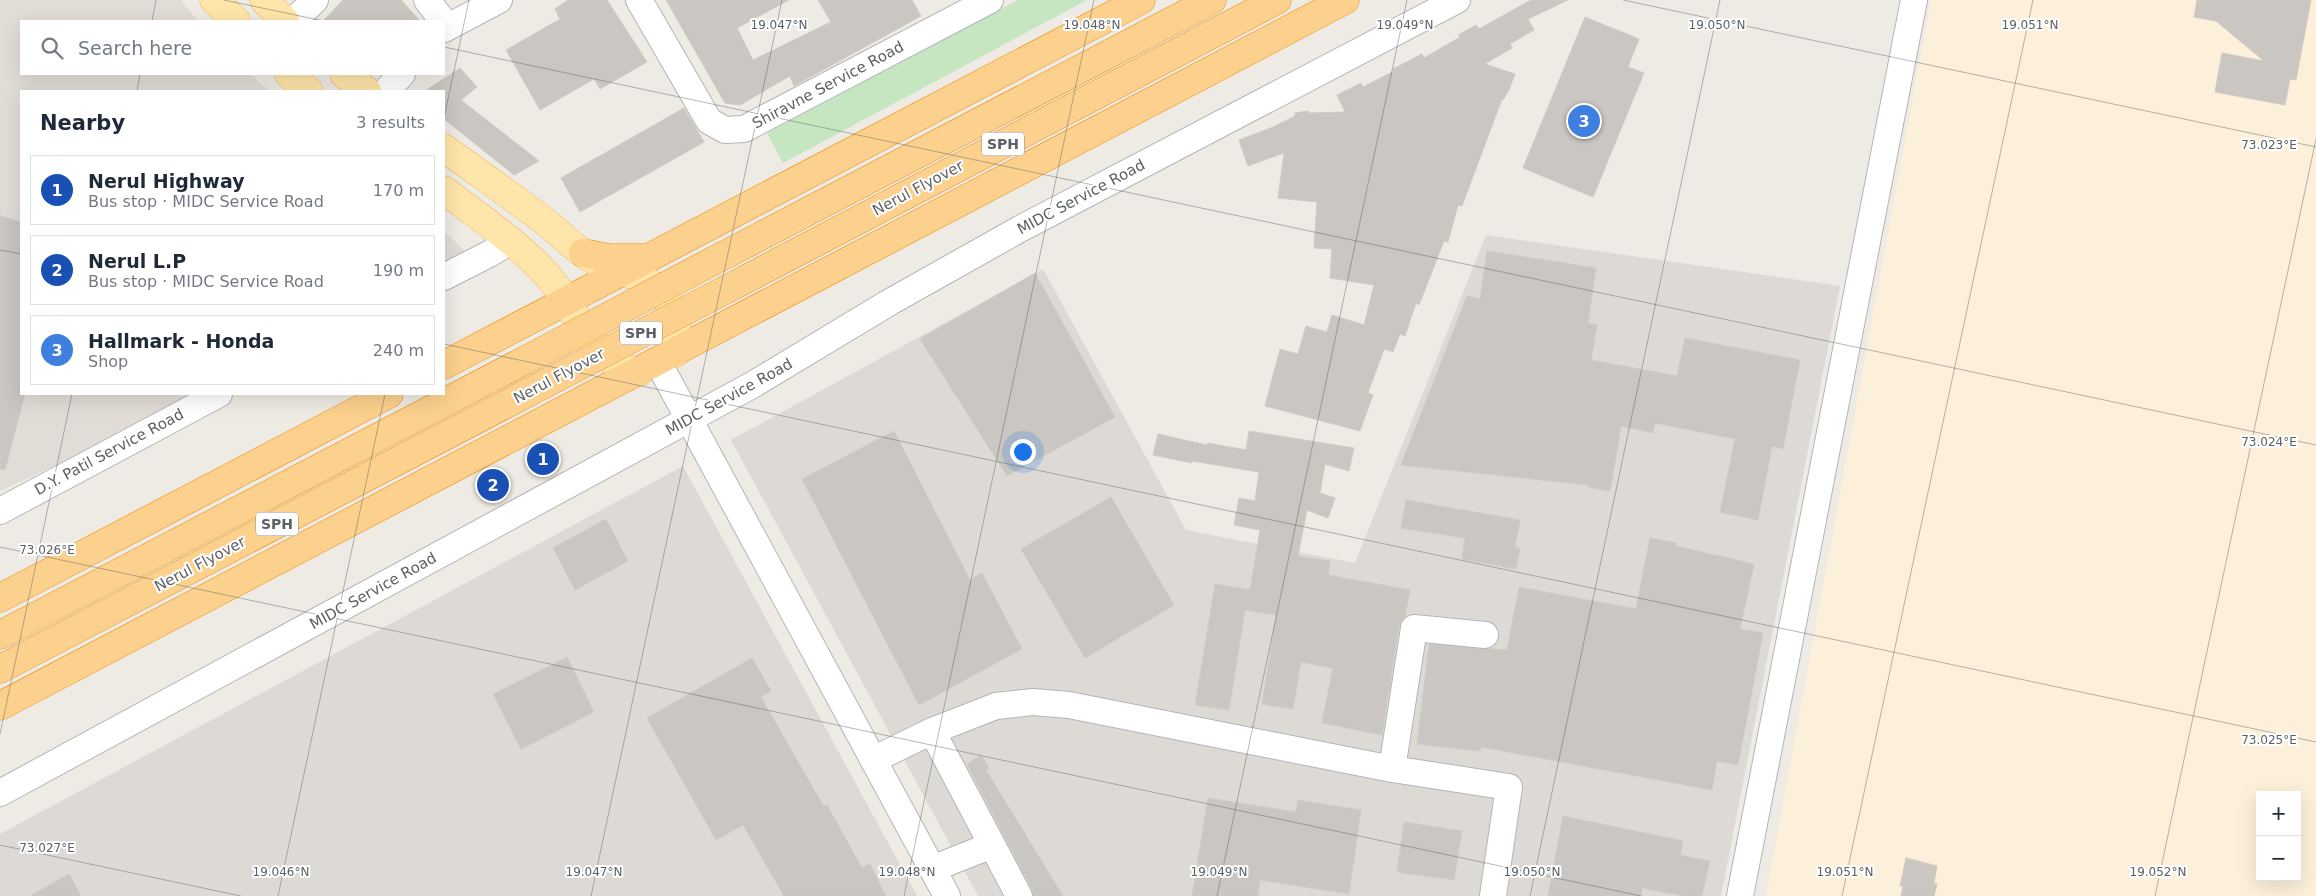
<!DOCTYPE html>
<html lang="en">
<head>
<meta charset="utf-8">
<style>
  body { margin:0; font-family:"DejaVu Sans",sans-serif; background:#f2f2f3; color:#1f2937 }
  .controls { position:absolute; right:15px; bottom:15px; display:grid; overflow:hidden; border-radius:0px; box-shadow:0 5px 20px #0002 }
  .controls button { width:45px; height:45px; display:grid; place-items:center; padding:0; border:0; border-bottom:1px solid #e0e1e3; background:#fff; color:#1f2937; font:25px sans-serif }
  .you { position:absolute; left:1022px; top:451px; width:18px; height:18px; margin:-12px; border:4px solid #fff; border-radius:50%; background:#1a73e8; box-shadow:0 0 0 8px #1a73e833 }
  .badge { display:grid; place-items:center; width:32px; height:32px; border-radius:50%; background:#b45309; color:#fff; font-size:16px; font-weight:700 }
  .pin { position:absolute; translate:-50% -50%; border:2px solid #fff; box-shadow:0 1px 5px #0006 }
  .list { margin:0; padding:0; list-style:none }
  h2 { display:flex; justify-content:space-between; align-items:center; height:65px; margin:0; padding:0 20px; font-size:21px }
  h2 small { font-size:16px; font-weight:400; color:#747a83 }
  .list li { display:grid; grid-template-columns:32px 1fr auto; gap:15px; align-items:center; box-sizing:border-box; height:70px; margin:0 10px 10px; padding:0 10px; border:1px solid #e0e1e3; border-radius:0px }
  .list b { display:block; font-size:19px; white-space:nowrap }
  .list p { margin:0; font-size:16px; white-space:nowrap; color:#747a83 }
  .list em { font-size:16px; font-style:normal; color:#747a83 }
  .icon { flex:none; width:28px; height:28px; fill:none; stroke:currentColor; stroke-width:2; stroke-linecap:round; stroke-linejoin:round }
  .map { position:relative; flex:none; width:2316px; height:896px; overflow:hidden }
  .search { position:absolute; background:#fff; box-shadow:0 5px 20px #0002; left:20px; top:20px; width:425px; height:55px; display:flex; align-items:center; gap:12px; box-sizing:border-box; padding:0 18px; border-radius:0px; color:#747a83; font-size:19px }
  .panel { position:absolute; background:#fff; box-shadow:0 5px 20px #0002; left:20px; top:90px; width:425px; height:305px; border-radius:0px }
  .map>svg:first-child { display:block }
  .commercial { fill:#fdf0da; fill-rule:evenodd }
  .industrial { fill:#dddad6 }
  .education { fill:#e1dcd5 }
  .green { fill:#c5e6c0 }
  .building { fill:#cac6c1; stroke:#d3cbc2 }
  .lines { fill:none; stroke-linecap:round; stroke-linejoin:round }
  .minor-casing { stroke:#b1b5b9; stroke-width:28 }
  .major-casing { stroke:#f0b25b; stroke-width:29 }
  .highway-casing { stroke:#ef8603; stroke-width:29 }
  .minor { stroke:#fff; stroke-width:26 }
  .major { stroke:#fee5a9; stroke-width:28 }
  .highway { stroke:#fcd18d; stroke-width:28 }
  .highway-bridge-casing { stroke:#ef8603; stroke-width:29; stroke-linecap:butt }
  .highway-bridge { stroke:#fcd18d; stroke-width:28 }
  .ticks { fill:none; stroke:#5c6164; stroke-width:1; stroke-opacity:0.45 }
  .labels { text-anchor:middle; stroke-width:4; stroke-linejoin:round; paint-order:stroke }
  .shield { fill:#fff; stroke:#8d9092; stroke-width:1 }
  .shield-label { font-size:14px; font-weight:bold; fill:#5c6164 }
  .street-label { font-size:15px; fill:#5c6164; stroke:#fff }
  .ticks-label { font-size:12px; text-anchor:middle; fill:#5c6164; stroke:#fff; stroke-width:4; stroke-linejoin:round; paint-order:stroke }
</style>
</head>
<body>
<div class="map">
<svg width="2316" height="896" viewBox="0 0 2316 896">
  <rect width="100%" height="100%" fill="#eeebe4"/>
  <!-- commercial -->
  <path class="commercial" d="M1931,0H2316V896H1766ZM2260,795H2297V877H2260Z"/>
  <!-- industrial -->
  <path class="industrial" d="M1486,235L1840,286L1721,896H978L731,440L1043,269L1186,530L1355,563Z
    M683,466L917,896H0V834Z"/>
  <!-- education -->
  <path class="education" d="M0,0H181L198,21H21V74H250L269,91H21V394H193L106,442L0,491Z
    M444,231L467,253L444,265Z"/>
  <!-- green -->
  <path class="green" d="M1018,0H1087L783,163L767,133Z"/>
  <!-- building -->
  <path class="building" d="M343,0H401L420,21H323Z
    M568,0H607L647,62L600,89L594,79L540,110L506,50L560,19L555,9Z
    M666,0H789L737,28L753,60L831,22L818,0H912L921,16L794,86L790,76L740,105L725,103Z
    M1531,0H1568L1528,19L1534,30L1510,44L1512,48L1485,64L1515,74L1509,90L1503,100L1502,99L1462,206L1458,205L1448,242L1444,241L1419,305L1416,303L1405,336L1400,334L1393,352L1384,349L1368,393L1373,395L1360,431L1265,406L1280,349L1298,354L1306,326L1327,332L1332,315L1364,325L1374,285L1330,278L1332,249L1314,248L1317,202L1278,198L1284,153L1248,166L1239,140L1273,127L1295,116V113L1308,111L1309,113L1345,112L1337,95L1361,83L1363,87L1394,71L1393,69L1422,54L1424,58L1460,37L1458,35L1476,25L1479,29Z
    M2197,0H2311L2296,80L2290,79L2285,105L2215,92L2222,53L2264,61L2216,21L2194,17Z
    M1585,17L1639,39L1628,67L1644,73L1593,197L1523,168Z
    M460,68L477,87L461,100L539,161L514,175L444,119V91H425Z
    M684,108L704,142L580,212L561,178Z
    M0,216L21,222V394H25L5,470L0,469Z
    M1487,251L1596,268L1588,323L1597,325L1591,360L1677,376L1685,338L1800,360L1783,449L1772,446L1758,520L1720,512L1735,439L1655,423L1653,433L1621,426L1610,491L1588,487V485L1401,465L1467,296L1480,299Z
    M1035,273L1115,417L1007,476L920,339Z
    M894,431L970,580L982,573L1022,649L919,705L802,479Z
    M1249,431L1354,448L1349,471L1325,464L1320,493L1335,498L1328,518L1307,510L1298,556L1330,561L1328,575L1410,590L1405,616L1399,626L1382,735L1322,723L1333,668L1301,662L1293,709L1262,704L1276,615L1245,610L1229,710L1195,705L1215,584L1250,590L1260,530L1234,525L1239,498L1255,501L1259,472L1192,461V463L1153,455L1158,434L1207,445L1208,443L1246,450Z
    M1111,497L1174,605L1085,658L1021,549Z
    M1406,500L1520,520L1515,547L1520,548L1516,569L1462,559L1465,538L1401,528Z
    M606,519L628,561L575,590L553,548Z
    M1650,538L1677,543L1676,546L1754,564L1740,629L1763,633L1738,765L1717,761L1712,790L1481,747V751L1417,744L1429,644L1507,650L1519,587L1636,609Z
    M567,657L594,712L521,749L493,694Z
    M752,658L771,691L761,697L824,807L827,805L862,868L870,864L886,896H784L743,825L716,840L647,718Z
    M981,755L989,768L986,770L1063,896H1034L1032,889L967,764Z
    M1208,798L1296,812L1298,800L1361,810L1349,894L1260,880L1258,896H1192Z
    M1563,816L1683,841L1680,855L1710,861L1702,896H1683L1642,888L1641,896H1548Z
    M1404,822L1462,831L1454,880L1397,872Z
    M1906,858L1937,866L1934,883L1937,884L1934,896H1901L1903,886H1900Z
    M69,874L81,896H30Z"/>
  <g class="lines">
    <!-- minor casing -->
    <g class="minor-casing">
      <path id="minor" d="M427,0L443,21
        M639,0L709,121L725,130L744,129L990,0
        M293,21L315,0
        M444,29L499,0
        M386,91L402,74
        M444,277L489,254L511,241
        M658,362L947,896
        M0,511L219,394
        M932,731L1019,896
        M873,760L932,731L996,706L1033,702L1069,705L1392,769L1509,787L1493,896
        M1392,769L1414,628L1485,635
        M0,793L754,384L890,302L1018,230L1457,0
        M932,869L992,845
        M1740,896L1914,0"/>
    </g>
    <!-- major casing -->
    <g class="major-casing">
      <path id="major" d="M214,0L236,21
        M264,0L285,21
        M289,74L309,91
        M344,74L367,91
        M444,148C477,172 510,195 543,220C560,233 575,249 593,260C615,274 642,272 661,292C676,309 680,331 675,353
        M444,190C479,217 517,242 547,275C578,309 590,363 639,372"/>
    </g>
    <!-- highway casing -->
    <g class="highway-casing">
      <path id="highway" d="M583,253L609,258H643
        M715,260L1212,0
        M729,288L1277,0
        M444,365L1141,0
        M0,598L389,394
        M0,635L541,352
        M0,669L554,379
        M0,706L1345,0"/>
    </g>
    <!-- minor -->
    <use href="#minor" class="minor"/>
    <!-- major -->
    <use href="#major" class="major"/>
    <!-- highway -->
    <use href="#highway" class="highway"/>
    <!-- highway-bridge casing -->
    <g class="highway-bridge-casing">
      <path id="highway-bridge" d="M541,352L715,260
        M554,379L729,288"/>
    </g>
    <!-- highway-bridge -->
    <use href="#highway-bridge" class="highway-bridge"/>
  </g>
  <!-- ticks -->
  <path class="ticks" d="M224,0L324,21M1623,0L2316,147M152,21L156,0M444,47L2316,445M137,91L140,74M444,118L469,0M0,250L21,254M444,344L2316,742M0,547L1641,896M0,734L72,394M0,845L241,896M278,896L385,394M591,896L782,0M904,896L1094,0M1217,896L1407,0M1530,896L1720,0M1842,896L2033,0M2155,896L2316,139"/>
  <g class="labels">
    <!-- shield labels -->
    <g class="shield">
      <rect x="982" y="132.5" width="42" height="23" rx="4"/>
      <rect x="620" y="321.5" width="42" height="23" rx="4"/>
      <rect x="256" y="512.5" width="42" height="23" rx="4"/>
    </g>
    <g class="shield-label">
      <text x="1003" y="149">SPH</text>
      <text x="641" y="338">SPH</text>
      <text x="277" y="529">SPH</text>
    </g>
    <!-- street labels -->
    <g class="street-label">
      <text transform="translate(828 85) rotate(-28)" y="5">Shiravne Service Road</text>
      <text transform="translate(918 188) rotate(-28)" y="5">Nerul Flyover</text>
      <text transform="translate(1081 197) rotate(-28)" y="5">MIDC Service Road</text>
      <text transform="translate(559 376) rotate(-28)" y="5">Nerul Flyover</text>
      <text transform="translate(729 397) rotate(-29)" y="5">MIDC Service Road</text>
      <text transform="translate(109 452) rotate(-28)" y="5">D.Y. Patil Service Road</text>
      <text transform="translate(200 564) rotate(-28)" y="5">Nerul Flyover</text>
      <text transform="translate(373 591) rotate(-29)" y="5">MIDC Service Road</text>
    </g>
  </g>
  <g class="ticks-label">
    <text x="779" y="29">19.047°N</text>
    <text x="1092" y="29">19.048°N</text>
    <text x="1405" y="29">19.049°N</text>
    <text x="1717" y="29">19.050°N</text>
    <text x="2030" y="29">19.051°N</text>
    <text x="2269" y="149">73.023°E</text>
    <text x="2269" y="446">73.024°E</text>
    <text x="47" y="554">73.026°E</text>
    <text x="2269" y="744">73.025°E</text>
    <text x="47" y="852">73.027°E</text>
    <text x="281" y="876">19.046°N</text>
    <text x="594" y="876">19.047°N</text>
    <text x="907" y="876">19.048°N</text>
    <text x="1219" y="876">19.049°N</text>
    <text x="1532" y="876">19.050°N</text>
    <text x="1845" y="876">19.051°N</text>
    <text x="2158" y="876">19.052°N</text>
  </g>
</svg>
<div class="controls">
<button>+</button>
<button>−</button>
</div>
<div class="you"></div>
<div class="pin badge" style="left:543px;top:459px;background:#1a4fb4">1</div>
<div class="pin badge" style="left:493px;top:485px;background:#1a4fb4">2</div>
<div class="pin badge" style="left:1584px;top:121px;background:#3f7fe0">3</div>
<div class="search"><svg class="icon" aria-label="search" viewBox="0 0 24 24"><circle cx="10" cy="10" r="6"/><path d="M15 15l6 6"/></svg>Search here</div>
<section class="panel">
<h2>Nearby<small>3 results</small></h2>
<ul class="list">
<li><span class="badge" style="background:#1a4fb4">1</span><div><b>Nerul Highway</b><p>Bus stop · MIDC Service Road</p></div><em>170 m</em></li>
<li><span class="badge" style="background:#1a4fb4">2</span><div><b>Nerul L.P</b><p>Bus stop · MIDC Service Road</p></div><em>190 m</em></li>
<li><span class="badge" style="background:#3f7fe0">3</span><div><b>Hallmark - Honda</b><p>Shop</p></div><em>240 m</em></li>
</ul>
</section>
</div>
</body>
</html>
